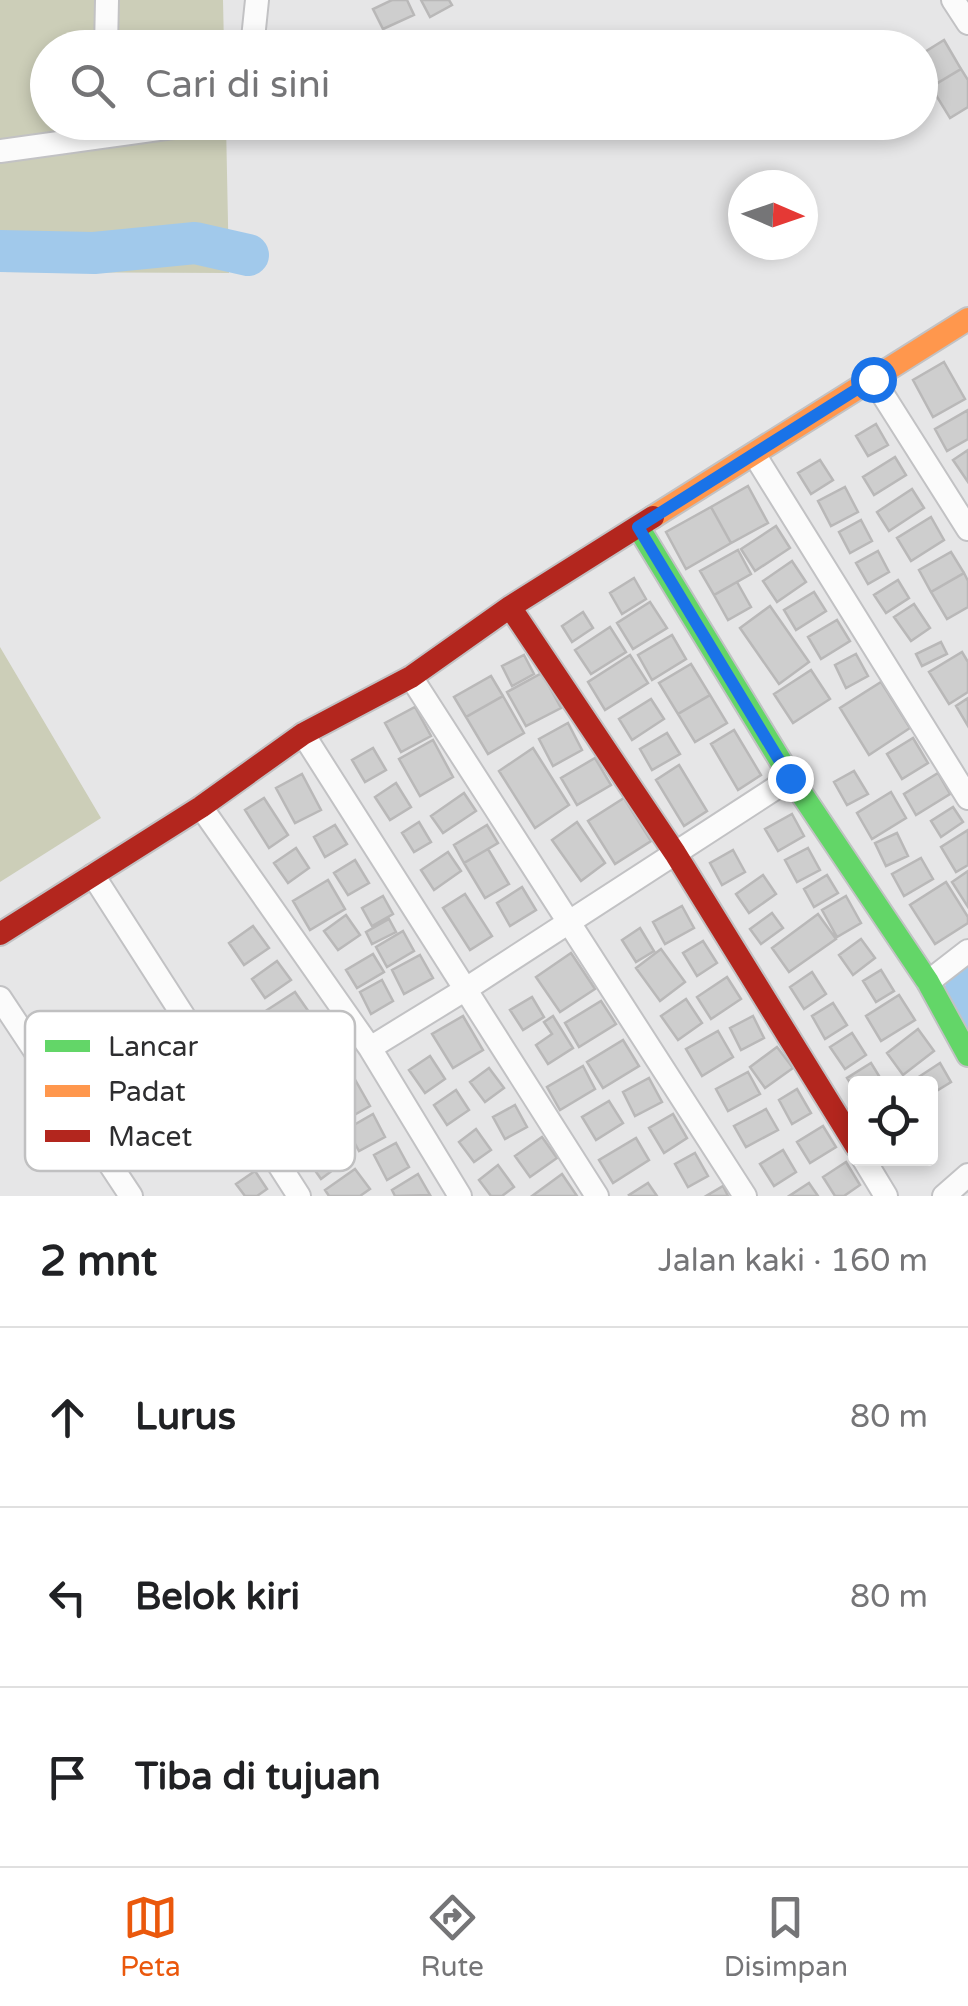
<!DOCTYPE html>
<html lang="id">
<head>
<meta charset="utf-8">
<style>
  body { margin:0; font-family:"Varela Round",sans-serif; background:#f6f6f6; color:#202124 }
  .controls { position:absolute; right:30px; bottom:30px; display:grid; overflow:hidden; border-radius:10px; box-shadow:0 5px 15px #0003 }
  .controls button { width:90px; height:90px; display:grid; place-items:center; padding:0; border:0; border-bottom:2px solid #e0e0e0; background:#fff; color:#202124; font:50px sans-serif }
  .compass { position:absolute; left:728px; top:170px; width:90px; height:90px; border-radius:50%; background:#fff; box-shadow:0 5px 15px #0003; rotate:92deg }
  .stop { position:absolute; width:30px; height:30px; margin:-22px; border:8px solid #1a73e8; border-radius:50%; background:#fff }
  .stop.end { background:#1a73e8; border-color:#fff; box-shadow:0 2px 10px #0008 }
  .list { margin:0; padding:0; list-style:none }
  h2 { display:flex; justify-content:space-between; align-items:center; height:130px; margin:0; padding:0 40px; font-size:42px }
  h2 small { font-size:32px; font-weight:400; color:#757577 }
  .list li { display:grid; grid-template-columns:65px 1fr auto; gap:30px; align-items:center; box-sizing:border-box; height:180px; padding:0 40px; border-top:2px solid #e0e0e0 }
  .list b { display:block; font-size:38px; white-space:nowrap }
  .list em { font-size:32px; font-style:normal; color:#757577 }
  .icon { flex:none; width:55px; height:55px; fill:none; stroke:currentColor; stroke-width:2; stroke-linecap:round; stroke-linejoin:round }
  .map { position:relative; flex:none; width:968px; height:1196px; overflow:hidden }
  .search { position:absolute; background:#fff; box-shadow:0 5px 15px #0003; left:30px; right:30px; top:30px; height:110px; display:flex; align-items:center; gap:25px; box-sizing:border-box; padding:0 35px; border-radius:55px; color:#757577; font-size:38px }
  .sheet { height:670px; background:#fff }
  nav { display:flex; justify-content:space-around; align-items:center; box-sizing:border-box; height:140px; border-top:2px solid #e0e0e0; background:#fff; font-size:28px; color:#757577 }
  nav a { display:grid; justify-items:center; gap:5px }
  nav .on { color:#ea580c }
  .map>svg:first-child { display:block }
  .green { fill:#ccceb8 }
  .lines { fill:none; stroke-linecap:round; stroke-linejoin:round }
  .river { stroke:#a1c9eb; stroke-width:42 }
  .building { fill:#cecece; stroke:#b9b8b8; stroke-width:2.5 }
  .street-casing { stroke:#c2c2c4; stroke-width:26 }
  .fast-casing { stroke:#c2c2c4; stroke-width:26 }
  .slow-casing { stroke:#c2c2c4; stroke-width:26 }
  .jam-casing { stroke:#c2c2c4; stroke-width:26 }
  .street { stroke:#fbfbfb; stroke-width:22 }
  .fast { stroke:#63d668; stroke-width:22 }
  .slow { stroke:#ff974d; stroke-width:22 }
  .jam { stroke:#b3261e; stroke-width:22 }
  .route { stroke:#1a73e8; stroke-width:12 }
  .key { fill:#fff; stroke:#c0c0c1; stroke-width:2.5 }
  .key-label { font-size:28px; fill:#2e2e30 }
</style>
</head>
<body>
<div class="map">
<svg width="968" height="1196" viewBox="0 0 968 1196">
  <rect width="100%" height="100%" fill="#e6e6e7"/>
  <!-- green -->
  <path class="green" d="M0,0H223L224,47L48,48V122L226,123L229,273L0,272Z
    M0,647L101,818L0,882Z"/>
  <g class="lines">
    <!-- river -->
    <path class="river" d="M0,251L94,253L195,243L248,255
      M968,986L961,1002L968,1018"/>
  </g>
  <!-- building -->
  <path class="building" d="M392,0H407L414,15L383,29L373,9Z
    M421,0H449L452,5L430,17Z
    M944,40L961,69L931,87L920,69V55Z
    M961,69L968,80V107L950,118L931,87Z
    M944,362L965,399L933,417L913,380Z
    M968,410V439L947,451L935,429Z
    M876,424L888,445L868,456L856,436Z
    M968,450V482L953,460Z
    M895,457L906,475L874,495L863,477Z
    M820,460L833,480L811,494L798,473Z
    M748,486L768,523L731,543L711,507Z
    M845,487L858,512L831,526L818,501Z
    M912,489L924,508L889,531L877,512Z
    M711,507L731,543L686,569L666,532Z
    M931,517L944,540L911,561L897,538Z
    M861,520L872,541L850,553L839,532Z
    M776,526L790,548L755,571L741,549Z
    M738,550L751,574L714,595L700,571Z
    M878,551L889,572L868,584L856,563Z
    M951,552L964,573L931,592L919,570Z
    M792,561L806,582L777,602L763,581Z
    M964,573L968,581V607L947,619L931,592Z
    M634,578L646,599L622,614L610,593Z
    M898,580L909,598L886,613L874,595Z
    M737,582L751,607L728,620L714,595Z
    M814,592L826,611L796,630L784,610Z
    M650,602L667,628L633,649L617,623Z
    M914,604L930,628L911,641L894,617Z
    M770,606L809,662L779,684L740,628Z
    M583,612L593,628L572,642L562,626Z
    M837,620L850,641L821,659L808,637Z
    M610,627L626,652L591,674L575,650Z
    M672,635L686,659L652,680L638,655Z
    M941,642L947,654L922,666L916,654Z
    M962,652L968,662V692L949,704L929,672Z
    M856,654L868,676L846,688L835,665Z
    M524,655L534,674L512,686L502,666Z
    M630,655L648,683L605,710L588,682Z
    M691,664L710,695L678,714L659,683Z
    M811,670L830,699L793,723L774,694Z
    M542,673L561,708L526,726L507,692Z
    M491,676L503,696L466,717L454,697Z
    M881,682L910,728L869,755L840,708Z
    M710,695L727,723L695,742L678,714Z
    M503,696L524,733L488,754L466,717Z
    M968,698V726L956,706Z
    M651,699L664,719L632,740L619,719Z
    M415,707L431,736L401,752L385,723Z
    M568,723L582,750L553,766L539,739Z
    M734,730L761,775L738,790L711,744Z
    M667,733L680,754L652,770L640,749Z
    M913,738L928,763L902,779L887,754Z
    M433,740L453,777L420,796L399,759Z
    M373,748L386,770L365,782L352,760Z
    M533,748L569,805L535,828L499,771Z
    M595,758L611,785L577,805L561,778Z
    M679,765L707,811L684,826L656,780Z
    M854,771L868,794L847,805L834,782Z
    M938,773L950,794L916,815L904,794Z
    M302,774L321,810L295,823L276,788Z
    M396,783L411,807L390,820L375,797Z
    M891,792L906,818L872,839L857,813Z
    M464,793L476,811L443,833L431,816Z
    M264,798L288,835L269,848L245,810Z
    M624,798L651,841L615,864L588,821Z
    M953,807L963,822L941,837L931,821Z
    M792,814L804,836L778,851L765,829Z
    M419,822L431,842L414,852L402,833Z
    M577,822L605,863L581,881L552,840Z
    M335,825L347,844L325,857L314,837Z
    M487,825L498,843L464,863L454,845Z
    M968,830V865L956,872L941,847Z
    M897,833L908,856L886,866L875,843Z
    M296,848L309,868L288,883L274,863Z
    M808,848L820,870L797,882L785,860Z
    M488,849L509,884L485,898L464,863Z
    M733,850L745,872L722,885L710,863Z
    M448,852L461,871L434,890L421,870Z
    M921,858L933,879L904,896L892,874Z
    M355,860L369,883L348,895L334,873Z
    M968,871V907L952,882Z
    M763,875L776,894L749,913L736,894Z
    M827,875L838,893L814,907L804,889Z
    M328,880L345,909L310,930L293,901Z
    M946,882L968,917V923L935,944L910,905Z
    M522,887L536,910L510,926L497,903Z
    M465,894L492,936L470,950L443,908Z
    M383,896L393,914L372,926L362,908Z
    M846,896L861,923L837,937L822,910Z
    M682,906L694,928L665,944L653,922Z
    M772,913L783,928L761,944L750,929Z
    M818,914L836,939L789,972L772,948Z
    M346,915L360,935L338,950L324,931Z
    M389,919L396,932L372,944L366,932Z
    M253,926L269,948L244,965L229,943Z
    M640,928L654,951L636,962L622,940Z
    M403,931L414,951L387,967L376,947Z
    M861,939L875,958L853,975L839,955Z
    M703,941L717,963L697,976L683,953Z
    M661,949L685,982L660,1001L636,968Z
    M571,953L595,989L560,1012L536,977Z
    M373,954L384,972L357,988L346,970Z
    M420,955L433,978L404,994L392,970Z
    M277,961L291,980L265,998L252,979Z
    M881,970L894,991L876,1002L863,981Z
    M812,972L826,994L804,1009L790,987Z
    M727,977L741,999L711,1019L697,997Z
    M382,980L393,1001L371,1014L360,992Z
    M295,992L311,1015L283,1033L267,1010Z
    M899,995L915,1020L881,1041L866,1016Z
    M532,997L544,1017L523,1030L510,1010Z
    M686,999L702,1023L678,1040L661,1016Z
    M601,1001L616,1024L579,1047L565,1023Z
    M833,1003L847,1025L825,1039L812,1016Z
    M463,1016L483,1050L453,1068L432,1034Z
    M553,1016L573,1048L548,1064L536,1045L552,1034L544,1022Z
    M753,1016L764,1038L741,1050L730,1028Z
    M918,1029L934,1051L903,1075L887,1053Z
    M718,1031L733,1057L702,1076L686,1049Z
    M852,1033L866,1055L845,1069L830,1047Z
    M623,1040L639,1066L603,1088L587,1062Z
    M777,1047L793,1068L765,1088L750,1067Z
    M430,1056L445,1079L425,1093L409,1070Z
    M871,1063L884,1084H856V1092L847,1078Z
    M940,1063L951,1082L930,1095V1084H908Z
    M583,1066L595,1089L560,1110L547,1087Z
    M489,1068L504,1088L485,1102L470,1082Z
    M748,1072L760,1094L728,1111L716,1089Z
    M353,1076L370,1106L338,1124L321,1094Z
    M649,1078L662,1102L635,1116L623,1092Z
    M797,1089L811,1113L792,1124L779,1100Z
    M456,1090L469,1110L447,1125L434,1105Z
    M609,1101L623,1123L596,1140L582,1117Z
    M515,1105L527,1127L505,1139L493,1117Z
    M766,1109L778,1130L746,1147L734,1126Z
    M373,1114L385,1137L359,1151L347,1129Z
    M673,1114L687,1138L664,1153L649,1128Z
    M823,1126L836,1147L810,1163L797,1142Z
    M476,1129L491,1150L474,1162L459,1142Z
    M542,1137L557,1158L530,1177L515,1156Z
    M636,1138L649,1160L613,1183L599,1160Z
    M396,1143L409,1167L387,1180L374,1155Z
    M323,1147L337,1167L321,1179L307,1159Z
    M783,1150L796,1172L774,1186L760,1164Z
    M695,1153L708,1176L688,1187L675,1164Z
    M846,1162L860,1185L844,1196H835L823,1177Z
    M498,1165L514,1187L502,1196H491L479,1180Z
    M355,1169L370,1189L360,1196H329L325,1190Z
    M255,1171L267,1189L257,1196H245L236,1184Z
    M418,1174L430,1195L395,1196L392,1190Z
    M562,1174L577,1196H532Z
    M648,1183L657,1196H630L629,1195Z
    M809,1183L818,1196H789Z
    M723,1186L728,1196H706Z"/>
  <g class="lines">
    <!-- street casing -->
    <g class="street-casing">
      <path id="street" d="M953,0L968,23
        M106,48L107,0
        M252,48L257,0
        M0,151L209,122
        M873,379L968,529
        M754,454L968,798
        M411,677L745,1196
        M303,734L597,1196
        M201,807L370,1048L460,1196
        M93,875L299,1196
        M928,982L968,951
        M0,998L131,1196
        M370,1048L466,989L791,778
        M863,1158L886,1196
        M944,1196L968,1175"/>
    </g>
    <!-- fast casing -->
    <g class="fast-casing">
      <path id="fast" d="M638,527L791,778L928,982L968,1055"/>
    </g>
    <!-- slow casing -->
    <g class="slow-casing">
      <path id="slow" d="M653,517L968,319"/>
    </g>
    <!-- jam casing -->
    <g class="jam-casing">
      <path id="jam" d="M510,607L675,853L856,1146
        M0,934L201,807L303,734L411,677L510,607L653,517"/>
    </g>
    <!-- street -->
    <use href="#street" class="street"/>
    <!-- fast -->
    <use href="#fast" class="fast"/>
    <!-- slow -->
    <use href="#slow" class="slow"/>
    <!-- jam -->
    <use href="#jam" class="jam"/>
  </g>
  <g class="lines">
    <!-- route -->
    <path class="route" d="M790,778L638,527L873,379"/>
  </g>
  <!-- legend -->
  <rect x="25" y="1011" width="330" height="160" rx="15" class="key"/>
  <rect x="45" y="1040" width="45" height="12" fill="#63d668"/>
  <rect x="45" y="1085" width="45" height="12" fill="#ff974d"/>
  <rect x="45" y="1130" width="45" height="12" fill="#b3261e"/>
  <g class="key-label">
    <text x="108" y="1056">Lancar</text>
    <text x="108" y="1101">Padat</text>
    <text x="108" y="1146">Macet</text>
  </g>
</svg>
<div class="controls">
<button><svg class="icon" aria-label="locate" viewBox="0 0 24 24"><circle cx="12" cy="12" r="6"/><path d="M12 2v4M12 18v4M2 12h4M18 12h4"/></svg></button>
</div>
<svg class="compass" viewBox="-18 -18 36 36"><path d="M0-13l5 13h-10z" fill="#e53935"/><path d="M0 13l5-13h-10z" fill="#757577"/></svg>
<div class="stop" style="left:873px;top:379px"></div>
<div class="stop end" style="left:790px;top:778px"></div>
<div class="search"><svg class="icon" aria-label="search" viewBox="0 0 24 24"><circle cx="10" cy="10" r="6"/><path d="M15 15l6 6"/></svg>Cari di sini</div>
</div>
<section class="sheet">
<h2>2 mnt<small>Jalan kaki · 160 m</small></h2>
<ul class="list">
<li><svg class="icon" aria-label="ahead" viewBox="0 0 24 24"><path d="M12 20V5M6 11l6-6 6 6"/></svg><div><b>Lurus</b></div><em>80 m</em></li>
<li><svg class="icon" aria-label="left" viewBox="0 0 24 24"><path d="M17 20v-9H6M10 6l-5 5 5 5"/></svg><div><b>Belok kiri</b></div><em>80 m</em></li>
<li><svg class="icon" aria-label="arrive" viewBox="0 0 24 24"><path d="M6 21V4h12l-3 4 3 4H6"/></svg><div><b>Tiba di tujuan</b></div></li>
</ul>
</section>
<nav>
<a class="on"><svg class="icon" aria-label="map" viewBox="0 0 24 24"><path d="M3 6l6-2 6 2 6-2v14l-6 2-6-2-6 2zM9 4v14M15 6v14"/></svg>Peta</a>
<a><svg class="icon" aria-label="directions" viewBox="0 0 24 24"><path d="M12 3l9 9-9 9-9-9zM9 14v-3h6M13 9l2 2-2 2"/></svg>Rute</a>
<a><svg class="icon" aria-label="saved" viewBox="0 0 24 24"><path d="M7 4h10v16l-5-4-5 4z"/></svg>Disimpan</a>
</nav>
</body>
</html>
